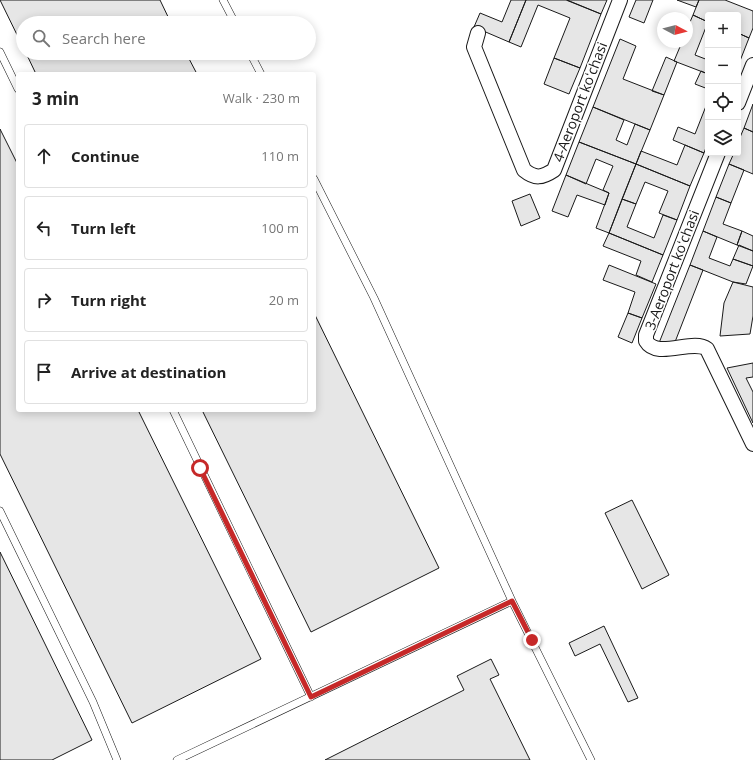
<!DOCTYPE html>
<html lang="en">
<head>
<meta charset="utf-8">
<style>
  body { margin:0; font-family:"Open Sans",sans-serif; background:#f6f6f6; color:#222 }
  .controls { position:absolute; right:12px; top:12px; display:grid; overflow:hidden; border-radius:4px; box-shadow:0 2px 10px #0003 }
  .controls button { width:36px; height:36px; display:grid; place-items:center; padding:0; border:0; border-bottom:1px solid #e0e0e0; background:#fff; color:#222; font:20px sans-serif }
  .compass { position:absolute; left:657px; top:12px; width:36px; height:36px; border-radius:50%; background:#fff; box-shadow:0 2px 10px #0003; rotate:97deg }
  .stop { position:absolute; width:12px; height:12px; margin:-9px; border:3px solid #c62828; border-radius:50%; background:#fff }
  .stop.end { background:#c62828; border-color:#fff; box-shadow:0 1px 4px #0008 }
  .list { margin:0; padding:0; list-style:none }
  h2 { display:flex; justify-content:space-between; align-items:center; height:52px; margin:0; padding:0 16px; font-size:17px }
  h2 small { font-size:13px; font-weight:400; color:#767676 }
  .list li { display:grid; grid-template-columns:26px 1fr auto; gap:12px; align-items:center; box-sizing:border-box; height:64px; margin:0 8px 8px; padding:0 8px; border:1px solid #e0e0e0; border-radius:4px }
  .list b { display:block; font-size:15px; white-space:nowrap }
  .list em { font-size:13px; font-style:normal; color:#767676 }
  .icon { flex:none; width:22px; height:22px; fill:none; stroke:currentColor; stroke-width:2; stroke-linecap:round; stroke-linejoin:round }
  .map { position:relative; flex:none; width:753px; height:760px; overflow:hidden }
  .search { position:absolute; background:#fff; box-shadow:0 2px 10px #0003; left:16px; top:16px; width:300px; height:44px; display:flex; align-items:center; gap:10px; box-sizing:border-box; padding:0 14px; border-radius:22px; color:#767676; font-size:15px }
  .panel { position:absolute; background:#fff; box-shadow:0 2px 10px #0003; left:16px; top:72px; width:300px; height:340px; border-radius:4px }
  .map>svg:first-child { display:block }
  .building { fill:#e6e6e6; stroke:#1a1a1a }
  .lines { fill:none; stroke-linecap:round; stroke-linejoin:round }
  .service-casing { stroke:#1a1a1a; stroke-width:8 }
  .minor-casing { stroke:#1a1a1a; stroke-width:16 }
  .service { stroke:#fff; stroke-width:7 }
  .minor { stroke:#fff; stroke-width:14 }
  .route { stroke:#c62828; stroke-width:5 }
  .labels { text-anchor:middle; stroke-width:3; stroke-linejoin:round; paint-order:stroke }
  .street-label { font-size:14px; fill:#1a1a1a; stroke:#fff }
</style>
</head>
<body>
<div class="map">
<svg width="753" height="760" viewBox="0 0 753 760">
  <rect width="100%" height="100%" fill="#fff"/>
  <!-- building -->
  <path class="building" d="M0,0H160L171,23H23V47Z
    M511,0H526L509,42L474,27L480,13L502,22Z
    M526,0H566L601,14L580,68L554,58L570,18L538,5L521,47L509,42Z
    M567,0H607L601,14Z
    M636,0H653L644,23L629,17Z
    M677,0H699L696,7Z
    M699,0H725L753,11V28L749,38L738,33V15H708V22L693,15Z
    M693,15L708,22L695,55L708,60V74L674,61L682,42H687V29Z
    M738,33L749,38L738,66Z
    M620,39L636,46L623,79L664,95L650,130L593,107Z
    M26,53H186L197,74H36Z
    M666,57L677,62L664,95L652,91Z
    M554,58L580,68L569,94L544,84Z
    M701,71L708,74V89L695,84Z
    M708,101V142L704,153L673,140L678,127L695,134Z
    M753,104V132L744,128Z
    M593,107L624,120L616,140L627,145L635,124L650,130L636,164L579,142Z
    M744,128L753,132V174L729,164L734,153H738V142Z
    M0,129L18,165V410H138L261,659L132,723L0,454Z
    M579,142L636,164L609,233L596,228L609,193L603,190L613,166L596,159L586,184L566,175Z
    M685,145L704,153L690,186L636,164L641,151L677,165Z
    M636,164L690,186L677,220L659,213L668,191L645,182L636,204L622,199Z
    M729,164L744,170L731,203L716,197Z
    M566,175L609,193L605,205L577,195L568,217L552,211Z
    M530,194L540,218L521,226L512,201Z
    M716,197L731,203L723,224L742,231L737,245L703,231Z
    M622,199L636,204L627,227L654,238L663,215L677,220L663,255L609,233Z
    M703,231L717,237L709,258L730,266L733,259L753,266L746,284L733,282L690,265Z
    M742,231L753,236V251L737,245Z
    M609,233L663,255L652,282L636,275L641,261L603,246Z
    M739,245L753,251V266L733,259Z
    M609,265L656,284L642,318L628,313L635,292L603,280Z
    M690,265L703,270L675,342L659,343Z
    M733,282L753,287V316L750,334L720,336L724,303Z
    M314,313L439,568L311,632L202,410H314Z
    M628,313L642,318L632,343L618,337Z
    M753,363V377L746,378L753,392V423L727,368Z
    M632,500L669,575L642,589L605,513Z
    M0,552L92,740L52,760H0Z
    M604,626L638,698L628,702L600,644L575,656L569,643Z
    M491,659L499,675L490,679L530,760H325L464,690L457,676Z"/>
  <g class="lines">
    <!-- service casing -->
    <g class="service-casing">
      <path id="service" d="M223,0L235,23
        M0,52L18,89
        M250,53L261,74
        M314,179L374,298L512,601
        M173,410L311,697
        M0,511L93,702L117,760
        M177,760L512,601L591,760"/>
    </g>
    <!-- minor casing -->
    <g class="minor-casing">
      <path id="minor" d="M478,33L474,47L524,170C535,179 542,178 554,170L620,0
        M738,103L753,65
        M718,153L646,335V341C657,360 693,338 707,349L753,444"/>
    </g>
    <!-- service -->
    <use href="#service" class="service"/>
    <!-- minor -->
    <use href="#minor" class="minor"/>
  </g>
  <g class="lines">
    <!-- route -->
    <path class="route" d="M200,468L311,697L512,601L532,640"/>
  </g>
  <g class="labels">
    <!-- street labels -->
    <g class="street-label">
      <text transform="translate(580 102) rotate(-69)" y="5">4-Aeroport koʻchasi</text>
      <text transform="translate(672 270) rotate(-69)" y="5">3-Aeroport koʻchasi</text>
    </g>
  </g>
</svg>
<div class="controls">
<button>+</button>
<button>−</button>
<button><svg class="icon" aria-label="locate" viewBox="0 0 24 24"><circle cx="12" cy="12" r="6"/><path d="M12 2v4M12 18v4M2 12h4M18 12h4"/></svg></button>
<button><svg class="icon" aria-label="layers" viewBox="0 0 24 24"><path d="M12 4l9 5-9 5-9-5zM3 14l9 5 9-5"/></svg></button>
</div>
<svg class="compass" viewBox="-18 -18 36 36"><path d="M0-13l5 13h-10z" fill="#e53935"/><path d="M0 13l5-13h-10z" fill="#767676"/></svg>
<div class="stop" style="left:200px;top:468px"></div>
<div class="stop end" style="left:532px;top:640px"></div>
<div class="search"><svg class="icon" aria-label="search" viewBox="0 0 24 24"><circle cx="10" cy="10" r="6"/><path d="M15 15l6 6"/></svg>Search here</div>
<section class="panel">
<h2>3 min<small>Walk · 230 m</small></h2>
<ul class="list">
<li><svg class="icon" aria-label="ahead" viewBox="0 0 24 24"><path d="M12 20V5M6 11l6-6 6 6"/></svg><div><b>Continue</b></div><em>110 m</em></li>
<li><svg class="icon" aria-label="left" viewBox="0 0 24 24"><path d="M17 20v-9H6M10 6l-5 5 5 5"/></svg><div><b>Turn left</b></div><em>100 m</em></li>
<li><svg class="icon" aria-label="right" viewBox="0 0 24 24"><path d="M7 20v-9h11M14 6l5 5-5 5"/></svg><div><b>Turn right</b></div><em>20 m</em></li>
<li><svg class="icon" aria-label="arrive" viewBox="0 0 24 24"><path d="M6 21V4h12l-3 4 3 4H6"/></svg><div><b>Arrive at destination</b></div></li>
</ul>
</section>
</div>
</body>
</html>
